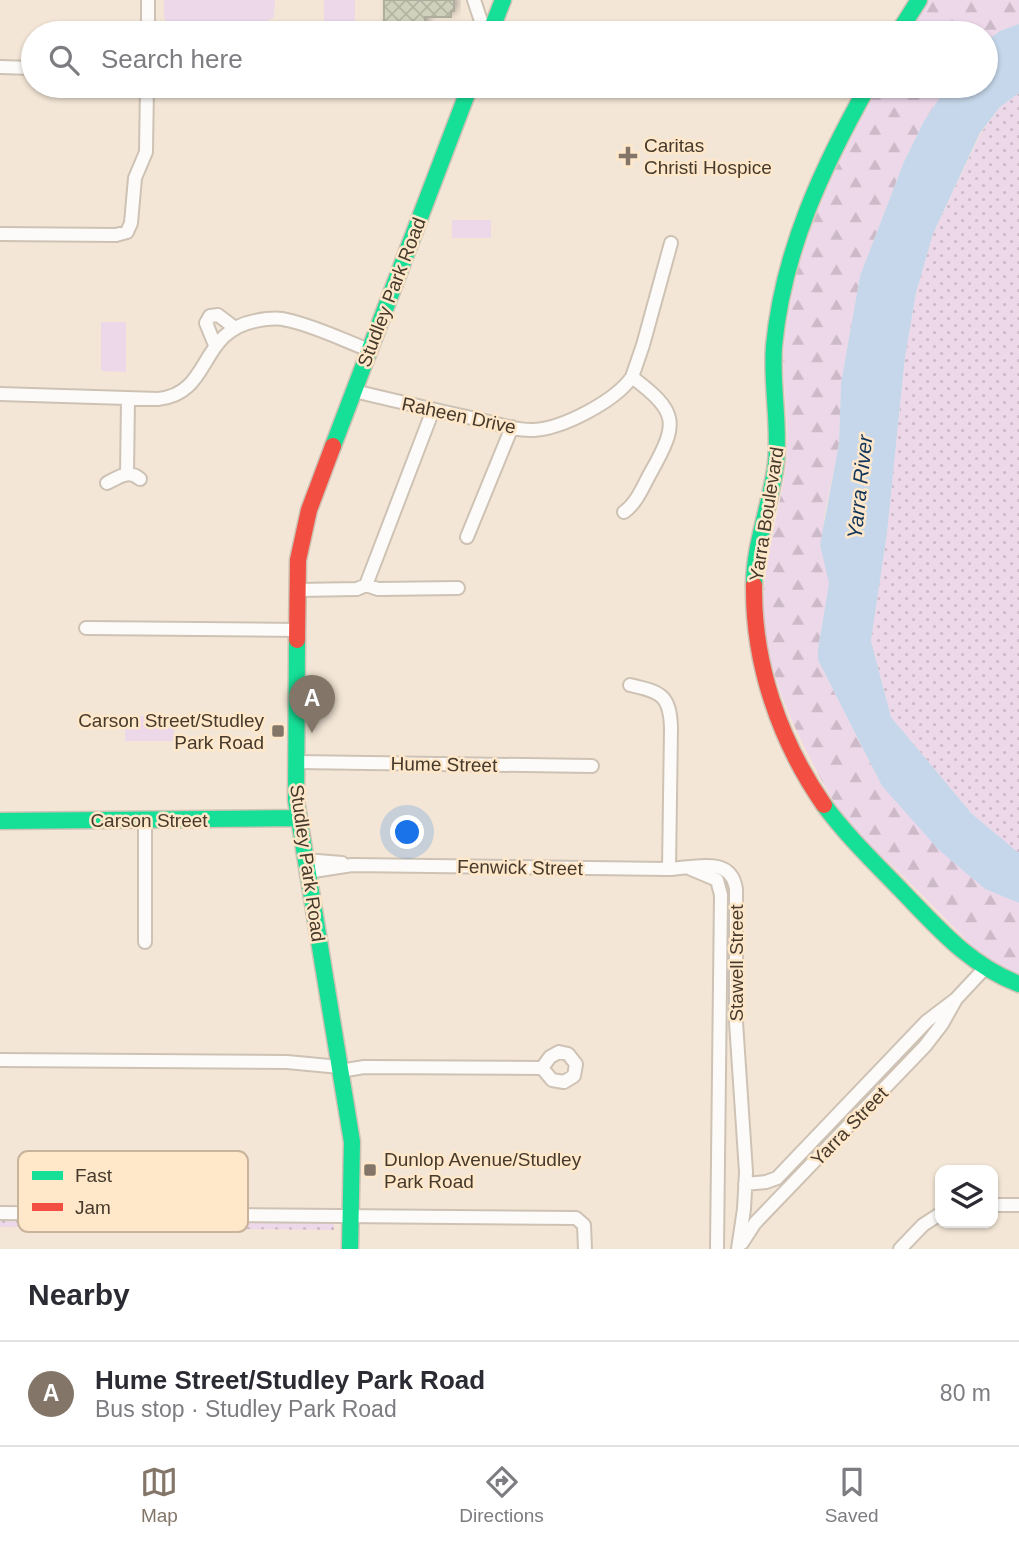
<!DOCTYPE html>
<html lang="en">
<head>
<meta charset="utf-8">
<style>
  body { margin:0; font-family:Helvetica,sans-serif; background:#f7f7f7; color:#2b2b33 }
  .controls { position:absolute; right:21px; bottom:21px; display:grid; overflow:hidden; border-radius:14px; box-shadow:0 2px 5px #0004 }
  .controls button { width:63px; height:63px; display:grid; place-items:center; padding:0; border:0; border-bottom:2px solid #e1e1e2; background:#fff; color:#2b2b33; font:35px sans-serif }
  .you { position:absolute; left:408px; top:833px; width:24px; height:24px; margin:-18px; border:5px solid #fff; border-radius:50%; background:#1a73e8; box-shadow:0 0 0 10px #1a73e833 }
  .badge { display:grid; place-items:center; width:46px; height:46px; border-radius:50%; background:#837668; color:#fff; font-size:23px; font-weight:700 }
  .pin { position:absolute; translate:-50% -58px; filter:drop-shadow(0 2px 4px #0008) }
  .pin::after { content:''; position:absolute; top:37px; width:24px; height:21px; background:inherit; clip-path:polygon(0 0,100% 0,50% 100%) }
  .list { margin:0; padding:0; list-style:none }
  h2 { display:flex; justify-content:space-between; align-items:center; height:91px; margin:0; padding:0 28px; font-size:30px }
  h2 small { font-size:23px; font-weight:400; color:#7c7c81 }
  .list li { display:grid; grid-template-columns:46px 1fr auto; gap:21px; align-items:center; box-sizing:border-box; height:105px; padding:0 28px; border-top:2px solid #e1e1e2 }
  .list b { display:block; font-size:26px; white-space:nowrap }
  .list p { margin:0; font-size:23px; white-space:nowrap; color:#7c7c81 }
  .list em { font-size:23px; font-style:normal; color:#7c7c81 }
  .icon { flex:none; width:38px; height:38px; fill:none; stroke:currentColor; stroke-width:2; stroke-linecap:round; stroke-linejoin:round }
  .map { position:relative; flex:none; width:1019px; height:1249px; overflow:hidden }
  .search { position:absolute; background:#fff; box-shadow:0 2px 5px #0004; left:21px; right:21px; top:21px; height:77px; display:flex; align-items:center; gap:18px; box-sizing:border-box; padding:0 24px; border-radius:38px; color:#7c7c81; font-size:26px }
  .sheet { height:196px; background:#fff }
  nav { display:flex; justify-content:space-around; align-items:center; box-sizing:border-box; height:98px; border-top:2px solid #e1e1e2; background:#fff; font-size:19px; color:#7c7c81 }
  nav a { display:grid; justify-items:center; gap:4px }
  nav .on { color:#837668 }
  .map>svg:first-child { display:block }
  .grass { fill:url(#grass-dots) }
  .forest { fill:url(#forest-firs) }
  .pitch { fill:#edd8ea }
  .water { fill:#c6d7eb }
  .building { fill:url(#building-cross-hatch); stroke:#afad9e; stroke-width:2; filter:url(#shadow) }
  .lines { fill:none; stroke-linecap:round; stroke-linejoin:round }
  .street-casing { stroke:#cdc2b4; stroke-width:16 }
  .fast-casing { stroke:#cdc2b4; stroke-width:19 }
  .jam-casing { stroke:#cdc2b4; stroke-width:19 }
  .street { stroke:#fdfbf9; stroke-width:12 }
  .fast { stroke:#16e098; stroke-width:16 }
  .jam { stroke:#f24e42; stroke-width:16 }
  .poi-dot { fill:#837668; stroke:#ffe7ca; stroke-width:2.5 }
  .labels { text-anchor:middle; stroke-width:5; stroke-linejoin:round; paint-order:stroke }
  .poi-label { font-size:19px; fill:#463a2c; stroke:#ffe7ca; text-anchor:start }
  .street-label { font-size:19px; fill:#463a2c; stroke:#ffe7ca }
  .water-label { font-size:21px; font-style:italic; fill:#12365a; stroke:#ffe7ca }
  .key { fill:#ffe7ca; stroke:#c8b39b; stroke-width:2 }
  .key-label { font-size:19px; fill:#463a2c }
</style>
</head>
<body>
<div class="map">
<svg width="1019" height="1249" viewBox="0 0 1019 1249">
  <defs>
    <pattern id="grass-dots" width="8" height="8" patternUnits="userSpaceOnUse" patternTransform="scale(1.75)"><rect width="8" height="8" fill="#edd8ea"/><path d="M2 2h.1M6 6h.1" fill="none" stroke="#cdbac9" stroke-width="1.8" stroke-linecap="round"/></pattern>
    <pattern id="forest-firs" width="22" height="20" patternUnits="userSpaceOnUse" patternTransform="scale(1.75)"><rect width="22" height="20" fill="#edd8ea"/><path d="M5 1l3.5 6h-7zM16 11l3.5 6h-7z" fill="#cdbac9"/></pattern>
    <pattern id="building-cross-hatch" width="8" height="8" patternUnits="userSpaceOnUse" patternTransform="scale(1.75)"><rect width="8" height="8" fill="#d0d1bd"/><path d="M0 0l8 8M0 8l8-8" fill="none" stroke="#b4b4a3"/></pattern>
    <filter id="shadow"><feDropShadow dx="3.5" dy="-3.5" stdDeviation="3.5" flood-color="#0004"/></filter>
  </defs>
  <rect width="100%" height="100%" fill="#f3e6d6"/>
  <!-- grass -->
  <path class="grass" d="M1019,93V853H1018L972,814L891,717L871,641L887,533L905,357L916,293L933,234L981,133L1000,107Z
    M0,1217L334,1221V1230L0,1227Z"/>
  <!-- forest -->
  <path class="forest" d="M927,0H1019V24L1000,31L986,41V33H908Z
    M879,86H948L924,121L903,164L860,276L841,383L839,443L824,518L829,583L818,649V660L882,786L985,889L1019,903V974L990,961L978,952C953,927 929,901 903,876C883,857 860,838 844,816C830,798 820,777 809,756C784,707 763,657 764,600C764,548 785,500 787,448C789,415 781,381 784,348C792,252 833,169 879,86Z"/>
  <!-- pitch -->
  <path class="pitch" d="M164,0H275L274,17L247,33H170L164,17Z
    M324,0H355V28H324Z
    M452,220H491V238H452Z
    M101,322H126V372L101,371Z
    M125,716H174V741H125Z"/>
  <!-- water -->
  <path class="water" d="M1019,24V93L1000,107L980,133L933,234L916,293L905,357L887,533L871,641L891,717L972,814L1019,853V903L985,889L939,850L882,786L818,660V649L829,583L820,545L839,443L841,383L860,276L903,164L924,121L948,86H986V41L1000,31Z"/>
  <!-- building -->
  <path class="building" d="M384,0H454V11H451V17H425V33H384Z"/>
  <g class="lines">
    <!-- street casing -->
    <g class="street-casing">
      <path id="street" d="M474,0L485,33
        M148,33V0
        M0,67L33,68
        M0,234L116,235L127,232L131,223L135,178L146,152L147,86
        M215,345L206,323L210,316L218,315L235,328
        M632,377L643,345L671,243
        M354,391C396,401 438,411 481,420C497,424 517,431 534,430C564,428 615,401 632,377C678,412 679,422 651,472C643,486 637,503 624,512
        M0,394L158,399C212,394 198,332 255,321C265,319 277,317 287,320C315,326 343,340 369,350
        M127,474L128,398
        M107,483C119,477 129,469 140,479
        M467,537L512,427
        M366,585L433,410
        M298,590L357,589L366,585L378,589L458,588
        M86,628L297,630
        M630,685C661,692 670,695 671,728L669,869
        M297,762L592,766
        M145,821V942
        M305,860L342,863
        M691,869L717,880L721,895L717,1249
        M307,872L352,865L669,869C694,868 731,855 736,889V1022L746,1172L744,1209L738,1249
        M559,1052L568,1054L576,1064L574,1076L564,1082L552,1080L542,1068L550,1057Z
        M0,1060L287,1062L340,1067
        M340,1071L364,1067L542,1068
        M745,1184L766,1182L777,1178L927,1021L956,999L984,969
        M993,1205H1019
        M0,1213L576,1218L584,1225L585,1249
        M742,1243L755,1223L925,1046L942,1024L956,999
        M900,1249L923,1225L940,1214"/>
    </g>
    <!-- fast casing -->
    <g class="fast-casing">
      <path id="fast" d="M490,33L503,0
        M898,33L919,0
        M333,446L470,86
        M754,585C754,544 771,504 776,463C780,424 771,385 774,346C783,251 822,168 868,86
        M297,640L296,800L352,1142L350,1249
        M824,805C847,836 874,862 901,890C937,927 969,965 1019,984
        M0,821L298,818"/>
    </g>
    <!-- jam casing -->
    <g class="jam-casing">
      <path id="jam" d="M754,585C753,663 779,740 824,805
        M297,640L298,560L309,510L333,446"/>
    </g>
    <!-- street -->
    <use href="#street" class="street"/>
    <!-- fast -->
    <use href="#fast" class="fast"/>
    <!-- jam -->
    <use href="#jam" class="jam"/>
  </g>
  <!-- markers -->
  <g class="poi-dot">
    <path d="M624.5 145.5h7v7h7v7h-7v7h-7v-7h-7v-7h7z"/>
    <rect x="271" y="724" width="14" height="14" rx="3.5"/>
    <rect x="363" y="1163" width="14" height="14" rx="3.5"/>
  </g>
  <g class="labels">
    <!-- poi labels -->
    <g class="poi-label">
      <text x="644" y="152">Caritas<tspan x="644" dy="22">Christi Hospice</tspan></text>
      <text x="264" y="727" text-anchor="end">Carson Street/Studley<tspan x="264" dy="22">Park Road</tspan></text>
      <text x="384" y="1166">Dunlop Avenue/Studley<tspan x="384" dy="22">Park Road</tspan></text>
    </g>
    <!-- street labels -->
    <g class="street-label">
      <text transform="translate(391 292) rotate(-69)" y="7">Studley Park Road</text>
      <text transform="translate(459 415) rotate(12)" y="7">Raheen Drive</text>
      <text transform="translate(766 514) rotate(-81)" y="7">Yarra Boulevard</text>
      <text transform="translate(444 764) rotate(1)" y="7">Hume Street</text>
      <text x="149" y="827">Carson Street</text>
      <text transform="translate(308 863) rotate(82)" y="7">Studley Park Road</text>
      <text transform="translate(520 867) rotate(1)" y="7">Fenwick Street</text>
      <text transform="translate(736 963) rotate(-90)" y="7">Stawell Street</text>
      <text transform="translate(849 1126) rotate(-46)" y="7">Yarra Street</text>
    </g>
    <!-- water labels -->
    <g class="water-label">
      <text transform="translate(860 487) rotate(-84)" y="7">Yarra River</text>
    </g>
  </g>
  <!-- legend -->
  <rect x="18" y="1151" width="230" height="81" rx="10" class="key"/>
  <rect x="32" y="1171" width="31" height="9" fill="#16e098"/>
  <rect x="32" y="1203" width="31" height="8" fill="#f24e42"/>
  <g class="key-label">
    <text x="75" y="1182">Fast</text>
    <text x="75" y="1214">Jam</text>
  </g>
</svg>
<div class="controls">
<button><svg class="icon" aria-label="layers" viewBox="0 0 24 24"><path d="M12 4l9 5-9 5-9-5zM3 14l9 5 9-5"/></svg></button>
</div>
<div class="you"></div>
<div class="pin badge" style="left:312px;top:733px">A</div>
<div class="search"><svg class="icon" aria-label="search" viewBox="0 0 24 24"><circle cx="10" cy="10" r="6"/><path d="M15 15l6 6"/></svg>Search here</div>
</div>
<section class="sheet">
<h2>Nearby<small></small></h2>
<ul class="list">
<li><span class="badge">A</span><div><b>Hume Street/Studley Park Road</b><p>Bus stop · Studley Park Road</p></div><em>80 m</em></li>
</ul>
</section>
<nav>
<a class="on"><svg class="icon" aria-label="map" viewBox="0 0 24 24"><path d="M3 6l6-2 6 2 6-2v14l-6 2-6-2-6 2zM9 4v14M15 6v14"/></svg>Map</a>
<a><svg class="icon" aria-label="directions" viewBox="0 0 24 24"><path d="M12 3l9 9-9 9-9-9zM9 14v-3h6M13 9l2 2-2 2"/></svg>Directions</a>
<a><svg class="icon" aria-label="saved" viewBox="0 0 24 24"><path d="M7 4h10v16l-5-4-5 4z"/></svg>Saved</a>
</nav>
</body>
</html>
